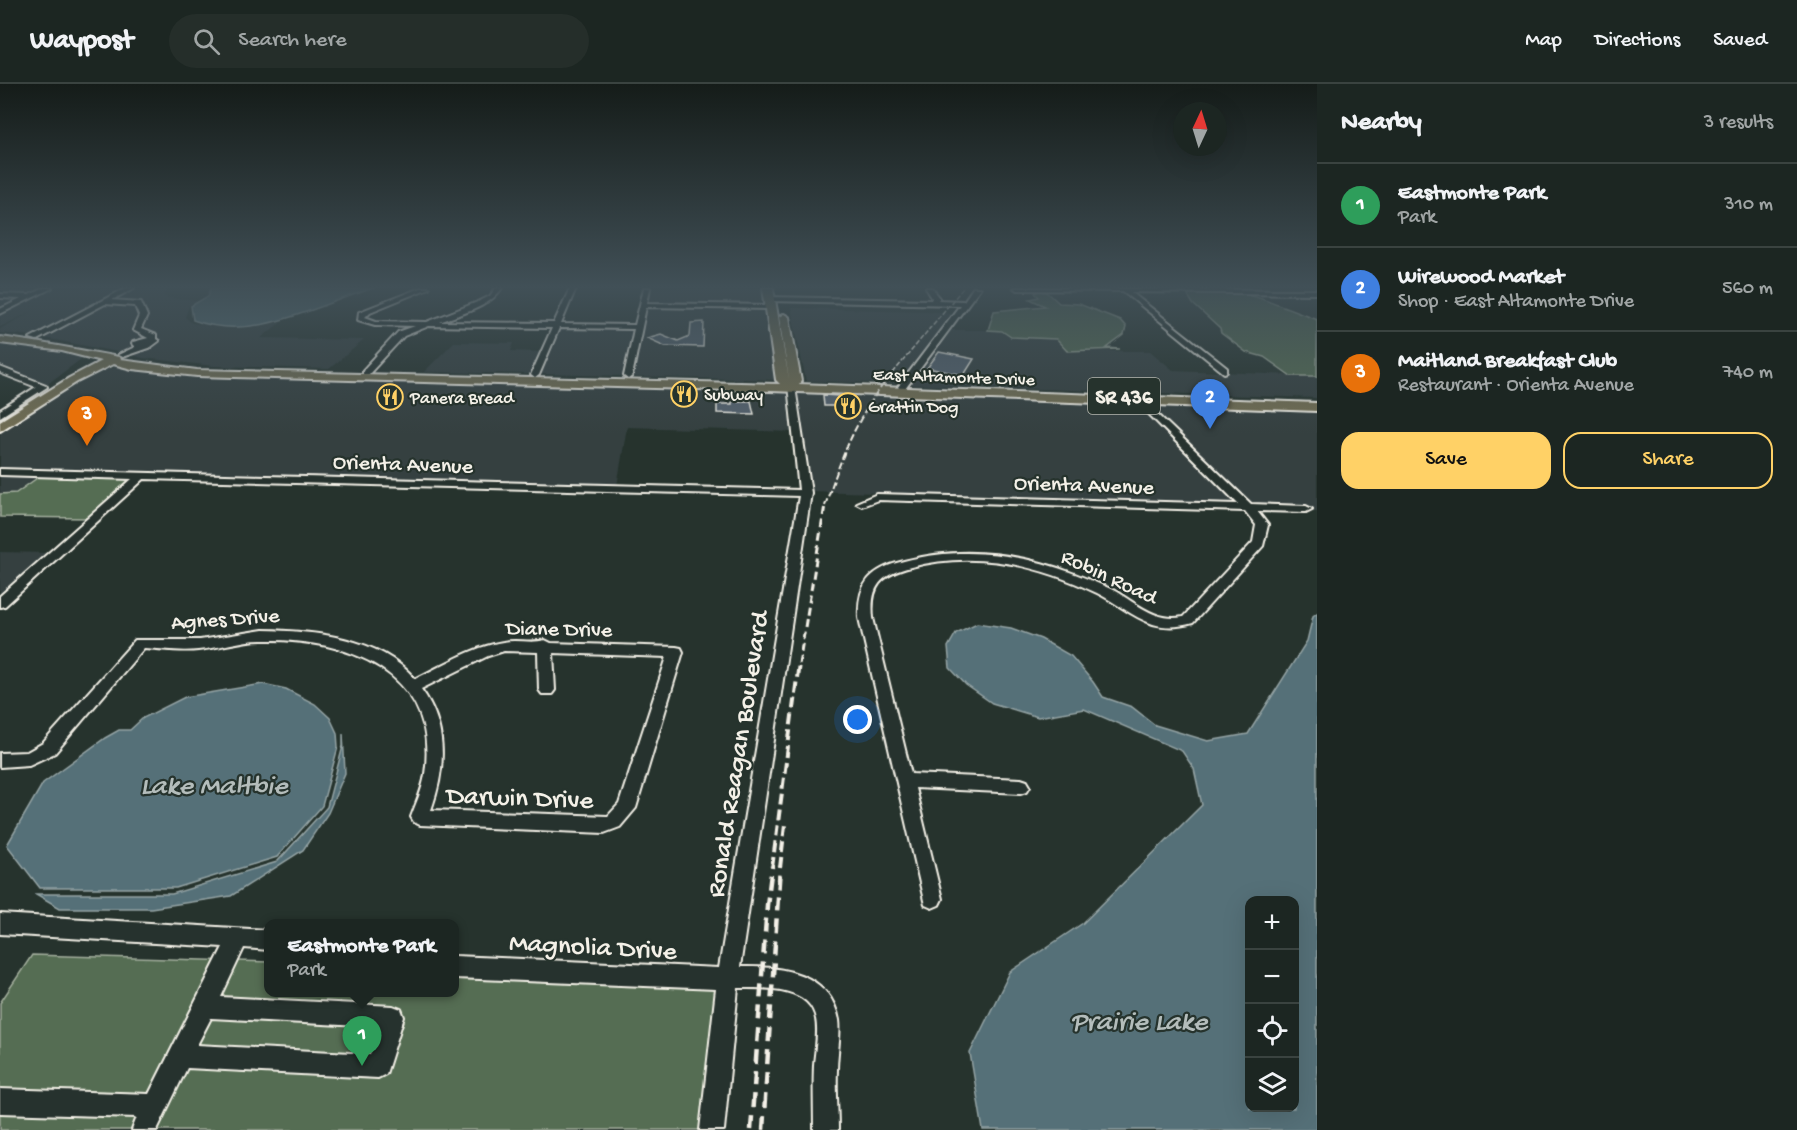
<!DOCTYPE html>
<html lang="en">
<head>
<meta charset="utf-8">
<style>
  body { margin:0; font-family:"Gochi Hand",sans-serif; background:#252e2a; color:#f1f3f6 }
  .controls { position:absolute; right:18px; bottom:18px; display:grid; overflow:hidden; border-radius:12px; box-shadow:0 6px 24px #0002 }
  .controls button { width:54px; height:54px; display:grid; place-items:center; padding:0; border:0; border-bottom:2px solid #3a4340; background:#1c2622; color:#f1f3f6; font:30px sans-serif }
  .compass { position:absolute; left:1173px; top:18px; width:54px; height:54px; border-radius:50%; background:#1c2622; box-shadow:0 6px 24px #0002; rotate:4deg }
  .you { position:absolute; left:858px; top:636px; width:21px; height:21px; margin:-15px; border:4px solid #fff; border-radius:50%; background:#1a73e8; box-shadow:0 0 0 9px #1a73e833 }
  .badge { display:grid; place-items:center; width:39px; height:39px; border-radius:50%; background:#ffd166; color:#fff; font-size:20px; font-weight:700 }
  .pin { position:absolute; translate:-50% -50px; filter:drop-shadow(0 2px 3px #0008) }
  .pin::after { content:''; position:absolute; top:32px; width:21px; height:18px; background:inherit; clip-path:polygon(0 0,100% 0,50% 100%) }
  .popup { position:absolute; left:264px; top:835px; width:195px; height:78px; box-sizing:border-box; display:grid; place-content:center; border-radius:12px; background:#1c2622; filter:drop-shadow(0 2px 4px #0005); font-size:20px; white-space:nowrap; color:#a0a5a5 }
  .popup b { font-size:22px; color:#f1f3f6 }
  .popup::after { content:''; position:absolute; left:50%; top:100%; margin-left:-12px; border:12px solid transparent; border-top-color:#1c2622 }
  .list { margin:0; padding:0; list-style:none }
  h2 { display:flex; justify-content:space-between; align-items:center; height:78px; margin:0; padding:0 24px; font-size:26px }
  h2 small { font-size:20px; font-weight:400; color:#a0a5a5 }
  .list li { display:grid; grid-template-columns:39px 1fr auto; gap:18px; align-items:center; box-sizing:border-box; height:84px; padding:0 24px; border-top:2px solid #3a4340 }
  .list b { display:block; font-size:22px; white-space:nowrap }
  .list p { margin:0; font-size:20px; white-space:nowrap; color:#a0a5a5 }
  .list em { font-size:20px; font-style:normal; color:#a0a5a5 }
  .actions { display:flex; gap:12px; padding:18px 24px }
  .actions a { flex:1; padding:14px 0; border:2px solid #ffd166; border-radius:18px; text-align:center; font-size:21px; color:#ffd166 }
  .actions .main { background:#ffd166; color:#111 }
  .icon { flex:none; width:33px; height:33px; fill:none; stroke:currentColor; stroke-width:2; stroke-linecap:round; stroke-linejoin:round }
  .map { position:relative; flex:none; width:1317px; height:1046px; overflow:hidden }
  header { display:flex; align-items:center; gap:36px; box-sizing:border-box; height:84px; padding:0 30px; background:#1c2622; border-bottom:2px solid #3a4340 }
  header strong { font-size:28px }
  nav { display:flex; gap:33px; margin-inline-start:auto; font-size:21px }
  .search { width:420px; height:54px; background:#252e2a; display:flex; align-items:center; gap:15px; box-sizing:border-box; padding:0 21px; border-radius:33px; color:#a0a5a5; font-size:22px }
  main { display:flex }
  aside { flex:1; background:#1c2622 }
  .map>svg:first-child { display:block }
  .built { fill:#344140 }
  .green { fill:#546d53; stroke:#a4af9e; stroke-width:1.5 }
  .water { fill:#557078; stroke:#95a4a5; stroke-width:1.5; fill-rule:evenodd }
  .building { fill:#54626e; stroke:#f4f1e8; stroke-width:1.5 }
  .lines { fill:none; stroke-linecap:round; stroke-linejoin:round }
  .minor-casing { stroke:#f4f1e8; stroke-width:4 }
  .major-casing { stroke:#f4f1e8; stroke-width:4 }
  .minor { fill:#26332d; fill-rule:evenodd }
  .major { fill:#726e52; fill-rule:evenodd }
  .rail-far4 { stroke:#f4f1e8; stroke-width:1.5; stroke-dasharray:5 2; stroke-linecap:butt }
  .rail-far3 { stroke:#f4f1e8; stroke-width:2; stroke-dasharray:7 3; stroke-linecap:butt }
  .rail-far2 { stroke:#f4f1e8; stroke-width:3; stroke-dasharray:8 4.5; stroke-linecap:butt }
  .rail-far1 { stroke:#f4f1e8; stroke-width:4; stroke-dasharray:11 5; stroke-linecap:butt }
  .rail { stroke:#f4f1e8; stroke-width:4.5; stroke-dasharray:14 8; stroke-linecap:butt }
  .labels { text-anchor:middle; stroke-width:4.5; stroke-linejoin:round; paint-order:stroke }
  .far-street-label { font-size:18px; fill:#f4f1e8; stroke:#26332d }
  .far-poi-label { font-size:18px; fill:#f4f1e8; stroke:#26332d; text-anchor:start }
  .shield { fill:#26332d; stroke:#b6b8b0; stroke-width:1.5 }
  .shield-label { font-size:21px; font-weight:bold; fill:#f4f1e8 }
  .street-label { font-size:22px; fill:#f4f1e8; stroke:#26332d }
  .near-street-label { font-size:27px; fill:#f4f1e8; stroke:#26332d }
  .near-water-label { font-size:28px; font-style:italic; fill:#b4bdbb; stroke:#26332d }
</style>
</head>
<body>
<header>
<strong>Waypost</strong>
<div class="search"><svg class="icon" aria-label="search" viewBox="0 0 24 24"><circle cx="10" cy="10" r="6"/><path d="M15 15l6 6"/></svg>Search here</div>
<nav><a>Map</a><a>Directions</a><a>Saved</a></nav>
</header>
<main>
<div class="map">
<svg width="1317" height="1046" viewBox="0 0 1317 1046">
  <rect width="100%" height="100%" fill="#26332d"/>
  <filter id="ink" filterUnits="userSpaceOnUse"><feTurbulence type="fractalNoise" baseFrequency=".0167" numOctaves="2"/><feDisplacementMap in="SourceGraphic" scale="12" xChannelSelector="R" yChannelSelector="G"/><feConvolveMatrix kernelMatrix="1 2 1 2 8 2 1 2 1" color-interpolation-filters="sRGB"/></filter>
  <g filter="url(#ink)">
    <!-- built -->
    <path class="built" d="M0,204L124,205L128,204L34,252L0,249V245L33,227L0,243Z
      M133,204H169L164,212L168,214L198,217L189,222L185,233L192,239L235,243L281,238L261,254L364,256L329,285L214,282L143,274L127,270L159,258L155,255L156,252L140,245L146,231L141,219L105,217Z
      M649,204H763L766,222L647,220Z
      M102,219L135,220L140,232L134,246L139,251L150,254L135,259L133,261L135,264L123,269L39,253Z
      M646,222L767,224L779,296L631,293Z
      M791,224L924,227L954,229L900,300L806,297Z
      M557,245L636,246L625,292L537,290Z
      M948,246H988L1002,247L1011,253L1056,255L1067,267H1150L1173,286L1317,292V314L907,301Z
      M0,258L37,263L84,273L46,301L0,284Z
      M454,258L514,259L511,267L541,268L531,290L424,288Z
      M120,282L204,292L788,306L793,348L627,343L617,402L0,386V346L80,296L96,288Z
      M795,307L1140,320L1241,420L809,407Z
      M1147,320L1317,325V427H1312L1307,422L1250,420Z
      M0,391L40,392L16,409L0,410Z
      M0,468L51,469L0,515Z"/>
    <!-- green -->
    <path class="green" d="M1039,207L1047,208L1059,219L1079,220L1120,236L1126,243L1124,251L1107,264L1120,265L1067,267L1056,255L1011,253L1002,247L988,246L994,227L1045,222L1030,215L1039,213L1035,209Z
      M1199,209H1241L1259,213L1317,235V292H1291L1264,273L1246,268L1221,249L1220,245L1193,220L1187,210Z
      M40,392L135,394L90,434L0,433V410L16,409Z
      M32,871L269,878V908H455V884L728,893L723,1046H0V919Z"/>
    <!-- water -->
    <path class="water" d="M211,204H374C317,221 254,259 193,236L191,222L208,212Z
      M1317,529V1046H983L970,969L1010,888L1083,839L1202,721L1194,685L1182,667L1084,625L1038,633L992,619L966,601L950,584L948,563L956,549L977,539L1011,544L1041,555L1071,572L1093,598L1103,613L1132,623L1155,641L1208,657L1248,650L1307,557L1313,532ZM1294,816V1024H1250V816Z
      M263,600L286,605L315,620L330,634L337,649L338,663L322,722L277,773L176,804H40L7,761L43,699L105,654L119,646H130L143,634L185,613Z
      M343,649L345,689L328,729L303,766L231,812L151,824H60L36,810H172L277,778L327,723L343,662Z"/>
    <!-- building -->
    <path class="building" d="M704,238L703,263L665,262L647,254L661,250L678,257L690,252L691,239Z
      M939,268L974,275L964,291L927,284Z
      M823,311L839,312L841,322H824Z
      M732,317H751L754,330L717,329V320H732Z"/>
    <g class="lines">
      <!-- minor casing -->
      <g class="minor-casing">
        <path id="minor" d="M44,204H52L0,230V225L21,215L0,214V210L29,211Z
          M126,204H134L112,216L141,218L147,232L141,245L156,251V255L159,257L151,263L122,273L118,271L135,263L132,260L133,258L148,254L133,246L139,232L135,222L105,220L37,256L30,254Z
          M420,204H429L370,228L365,233L376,237L427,238L480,217L490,212L496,204H502C489,224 462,229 440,238L554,239L570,204H576L561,240L635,241L644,204H650L647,219L771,221L775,223L771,225L646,223L632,292L628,295L624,292L634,245L559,244L539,291L535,294L531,291L552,244L429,242L404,252L369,290H363V286L398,248L415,242L375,241L358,236L359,228Z
          M926,204H932L940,214L938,216L964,217L973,204H980L905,305L902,306L898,303L960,221L769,217L765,215L769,213L931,216L932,214Z
          M1014,204L1317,206V210L1131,208L1227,284V288L1224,289L1123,207L1017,206Z
          M0,283L46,301L47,303L0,333V326L36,303L0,289Z
          M788,301L795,303L811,409L740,883C780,882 830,888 839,936C841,951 837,970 837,986C836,1006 838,1026 838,1046H814C814,1024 813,1003 814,981C815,967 819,949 816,935C810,901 763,904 738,904L724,1046H700L716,905L455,894V872L719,884L799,412L144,395L5,522L0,523V512L132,395L0,391V385L799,406Z
          M1142,315L1251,420L1306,422L1312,425L1306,428L1257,427L1268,441L1263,462L1193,539C1179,543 1167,544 1153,540C1132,533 1116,518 1097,509C1039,481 974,466 911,483C880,491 870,502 873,534L911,690L1021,695L1027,697L1030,702L1027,707L1021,709L915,704L942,815L939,821L932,824L925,821L859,534C857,499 871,485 904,477C961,462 1020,469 1075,490C1088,495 1100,500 1113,506C1135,518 1156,539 1183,533L1253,458L1256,441L1245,427L878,416L862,422L856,419L877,410L1238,420L1139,320L1137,318Z
          M263,546C314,547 380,553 415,595C442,582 472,563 503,558C517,555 531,560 545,556L551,559L676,563L681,564L683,568L636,724L620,743L604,749L420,741L414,738L411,733C416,719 423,705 425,690C440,587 346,554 262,556C240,556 220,564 198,566C180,568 162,565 144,564L55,669L29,681L0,683V669L27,668L43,659L135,556H200ZM504,567L538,568L539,606L542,610H552L555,606L553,569L667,573L619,720L608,732L431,726C446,685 448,641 421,605L488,572Z
          M0,830L269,846V866L244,864L221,913L393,922L401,925L404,933L386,990L378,994L187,984L157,1046H132L137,1033L0,1029V1005L149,1010L223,863L0,850ZM211,934L379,943L370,970L197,961Z"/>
      </g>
      <!-- major casing -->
      <g class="major-casing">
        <path id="major" d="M763,204H773L789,296L779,233L784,230L789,233L801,297L799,300L1317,319V327L770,307L197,292L132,285L113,280L77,298L0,347V337L69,294L101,277L62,267L0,259V253C40,258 80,266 119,273L120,276L197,286L780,300L776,296Z"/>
      </g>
      <!-- minor -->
      <use href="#minor" class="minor"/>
      <!-- major -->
      <use href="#major" class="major"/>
      <!-- rail-far4 -->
      <path class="rail-far4" d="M884,300L963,204"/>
      <!-- rail-far3 -->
      <path class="rail-far3" d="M825,422C841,374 854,339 885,298"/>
      <!-- rail-far2 -->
      <path class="rail-far2" d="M799,580L825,421"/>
      <!-- rail-far1 -->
      <path class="rail-far1" d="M772,784L799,579
        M780,784L785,741"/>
      <!-- rail -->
      <path class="rail" d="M751,1046L767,821L772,782
        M763,1046L780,782"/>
    </g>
  </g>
  <!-- sky -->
  <linearGradient id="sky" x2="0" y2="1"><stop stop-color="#151c19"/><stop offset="0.58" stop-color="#415057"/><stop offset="1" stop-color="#415057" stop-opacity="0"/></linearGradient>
  <rect width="1317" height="350" fill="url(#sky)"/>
  <!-- icons -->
  <defs>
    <g id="restaurant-ring" transform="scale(1.35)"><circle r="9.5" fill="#26332d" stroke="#ffd166" stroke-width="1.5"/><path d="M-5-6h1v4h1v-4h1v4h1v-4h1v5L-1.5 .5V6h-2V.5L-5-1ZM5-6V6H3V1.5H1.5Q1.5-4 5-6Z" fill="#ffd166"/></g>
  </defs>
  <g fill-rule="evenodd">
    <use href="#restaurant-ring" x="684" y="310"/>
    <use href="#restaurant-ring" x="390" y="313"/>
    <use href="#restaurant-ring" x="848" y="322"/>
  </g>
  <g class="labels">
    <!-- far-street labels -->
    <g class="far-street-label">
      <text transform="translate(954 292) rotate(2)" y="6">East Altamonte Drive</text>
    </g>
    <!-- far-poi labels -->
    <g class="far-poi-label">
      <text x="704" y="316">Subway</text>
      <text x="410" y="319">Panera Bread</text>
      <text x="868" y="328">Grattin Dog</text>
    </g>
    <!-- shield labels -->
    <rect class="shield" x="1088" y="294" width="72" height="36" rx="4.5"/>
    <g class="shield-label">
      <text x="1124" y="319">SR 436</text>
    </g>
    <!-- street labels -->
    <g class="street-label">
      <text transform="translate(403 378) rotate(2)" y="8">Orienta Avenue</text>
      <text transform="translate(1084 399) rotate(2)" y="8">Orienta Avenue</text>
      <text transform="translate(1110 491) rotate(25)" y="8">Robin Road</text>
      <text transform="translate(225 533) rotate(-4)" y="8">Agnes Drive</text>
      <text transform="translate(559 543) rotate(1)" y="8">Diane Drive</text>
    </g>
    <!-- near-street labels -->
    <g class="near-street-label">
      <text transform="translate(736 670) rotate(-81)" y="9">Ronald Reagan Boulevard</text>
      <text transform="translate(520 712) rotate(2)" y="9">Darwin Drive</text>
      <text transform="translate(593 861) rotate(3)" y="9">Magnolia Drive</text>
    </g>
    <!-- near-water labels -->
    <g class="near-water-label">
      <text x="214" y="709">Lake Maltbie</text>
      <text x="1139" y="945">Prairie Lake</text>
    </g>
  </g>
</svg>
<div class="controls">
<button>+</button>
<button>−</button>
<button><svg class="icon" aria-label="locate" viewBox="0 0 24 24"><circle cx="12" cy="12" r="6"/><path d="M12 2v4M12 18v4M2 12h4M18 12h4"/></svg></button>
<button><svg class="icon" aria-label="layers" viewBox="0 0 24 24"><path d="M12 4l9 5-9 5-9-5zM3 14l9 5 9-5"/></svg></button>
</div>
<svg class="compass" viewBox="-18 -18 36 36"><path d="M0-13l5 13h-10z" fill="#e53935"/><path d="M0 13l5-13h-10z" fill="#a0a5a5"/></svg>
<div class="you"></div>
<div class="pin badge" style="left:362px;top:982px;background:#2e9e5b">1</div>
<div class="popup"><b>Eastmonte Park</b>Park</div>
<div class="pin badge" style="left:1210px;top:345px;background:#3f7fe0">2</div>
<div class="pin badge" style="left:87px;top:362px;background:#e8710a">3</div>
</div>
<aside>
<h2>Nearby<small>3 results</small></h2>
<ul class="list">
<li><span class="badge" style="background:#2e9e5b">1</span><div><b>Eastmonte Park</b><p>Park</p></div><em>310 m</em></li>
<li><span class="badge" style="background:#3f7fe0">2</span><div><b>Wirewood Market</b><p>Shop · East Altamonte Drive</p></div><em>560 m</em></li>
<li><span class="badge" style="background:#e8710a">3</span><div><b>Maitland Breakfast Club</b><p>Restaurant · Orienta Avenue</p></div><em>740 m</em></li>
</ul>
<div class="actions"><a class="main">Save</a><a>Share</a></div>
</aside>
</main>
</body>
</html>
